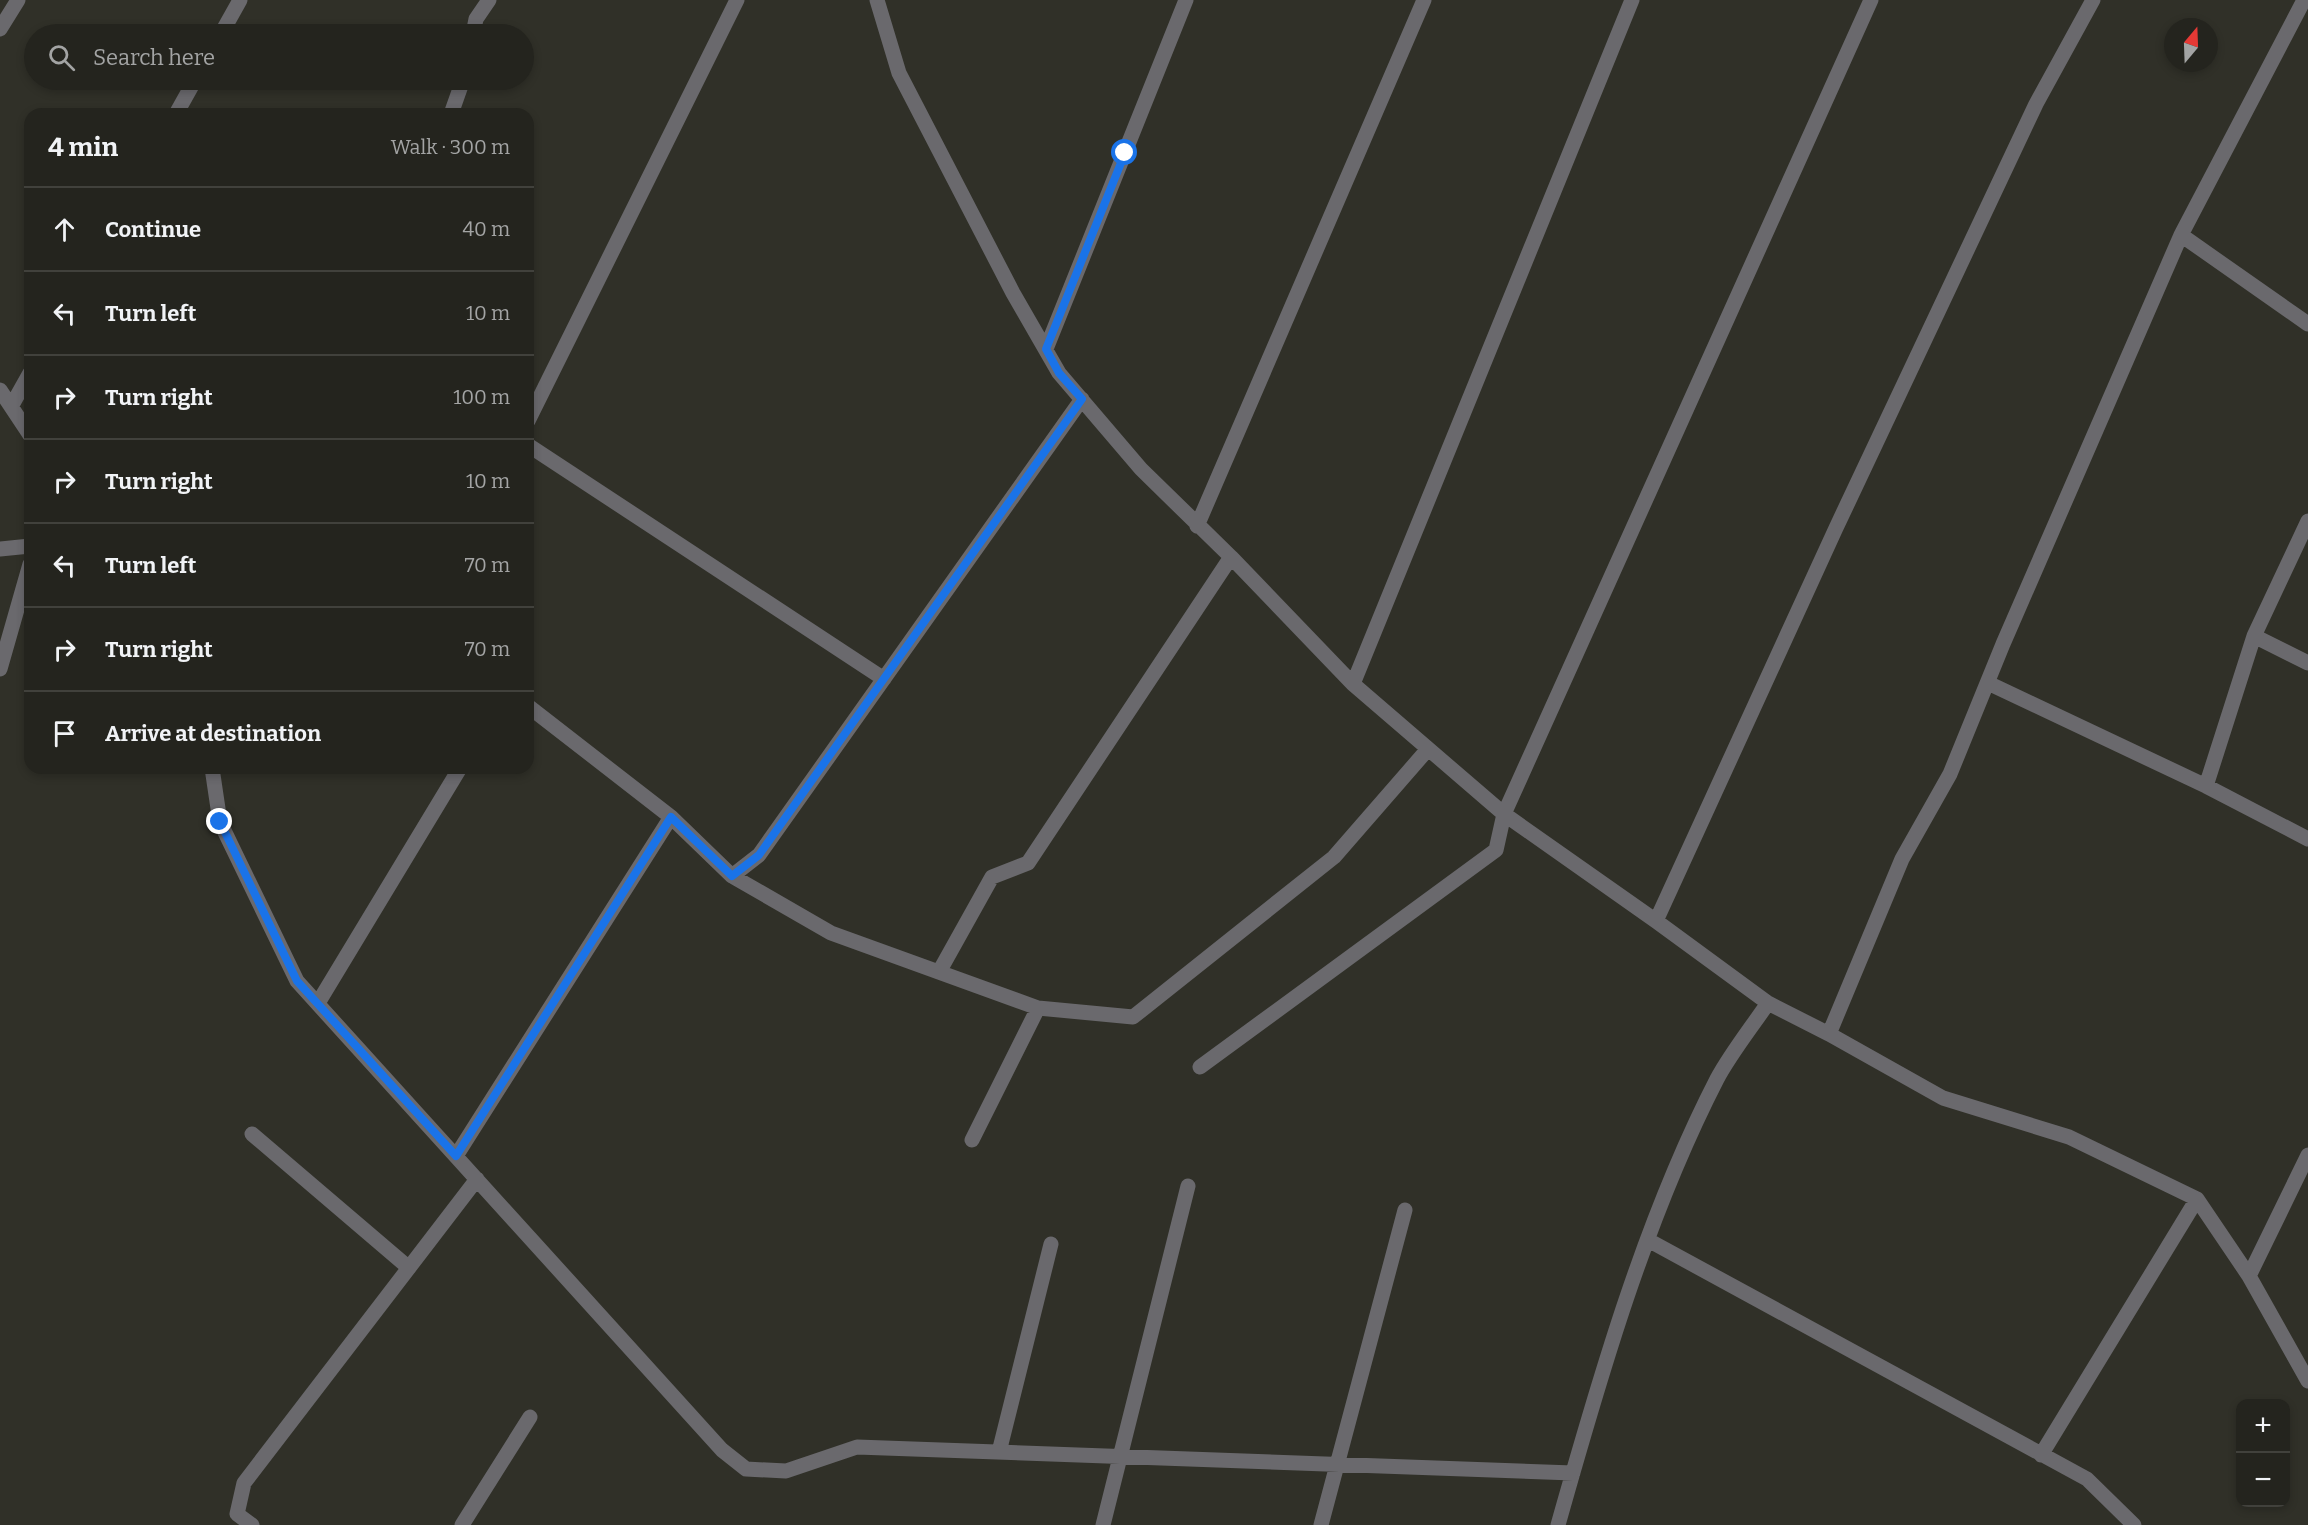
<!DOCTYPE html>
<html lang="en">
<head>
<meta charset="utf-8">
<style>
  body { margin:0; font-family:Bitter,serif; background:#30302b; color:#f1f3f6 }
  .controls { position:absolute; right:18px; bottom:18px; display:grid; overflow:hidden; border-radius:12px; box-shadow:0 3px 9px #0003 }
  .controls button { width:54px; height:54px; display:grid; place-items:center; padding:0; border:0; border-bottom:2px solid #41413c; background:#24241e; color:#f1f3f6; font:30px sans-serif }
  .compass { position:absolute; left:2164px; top:18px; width:54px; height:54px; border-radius:50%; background:#24241e; box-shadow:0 3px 9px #0003; rotate:19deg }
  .stop { position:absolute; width:18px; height:18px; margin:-14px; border:4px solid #1a73e8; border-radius:50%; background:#fff }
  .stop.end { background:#1a73e8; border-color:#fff; box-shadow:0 2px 6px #0008 }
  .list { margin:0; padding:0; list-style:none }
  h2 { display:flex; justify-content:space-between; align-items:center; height:78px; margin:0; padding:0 24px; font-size:26px }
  h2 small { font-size:20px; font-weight:400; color:#a3a4a4 }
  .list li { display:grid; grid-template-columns:39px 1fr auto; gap:18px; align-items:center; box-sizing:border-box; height:84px; padding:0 24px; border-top:2px solid #41413c }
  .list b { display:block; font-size:22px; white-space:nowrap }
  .list em { font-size:20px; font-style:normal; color:#a3a4a4 }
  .icon { flex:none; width:33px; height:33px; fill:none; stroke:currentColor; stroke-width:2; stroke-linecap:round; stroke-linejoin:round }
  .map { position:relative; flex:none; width:2308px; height:1525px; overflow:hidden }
  .search { position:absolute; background:#24241e; box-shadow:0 3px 9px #0003; left:24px; top:24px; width:510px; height:66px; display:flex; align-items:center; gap:15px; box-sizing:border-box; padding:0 21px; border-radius:33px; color:#a3a4a4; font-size:22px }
  .panel { position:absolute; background:#24241e; box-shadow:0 3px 9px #0003; left:24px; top:108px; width:510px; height:666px; border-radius:18px }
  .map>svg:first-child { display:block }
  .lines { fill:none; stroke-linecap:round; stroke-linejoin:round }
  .minor { stroke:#6a696d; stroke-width:15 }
  .route { stroke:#1a73e8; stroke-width:8 }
</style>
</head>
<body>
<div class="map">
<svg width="2308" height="1525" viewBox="0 0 2308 1525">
  <rect width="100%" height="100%" fill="#303028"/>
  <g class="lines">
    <!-- minor -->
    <path class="minor" d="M877,0L899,73L1013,293L1059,373L1141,469L1231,557L1353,684L1504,814L1656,921L1768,1003L1829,1034L1943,1098L2069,1137L2197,1199L2249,1276L2308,1381
      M2304,0L2181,235L2308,324
      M0,29L18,0
      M221,34L240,0
      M473,34L476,19L489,0
      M176,114L195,80
      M451,114L463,80
      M1046,349L1186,0
      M0,390L30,435
      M12,405L30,373
      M528,421L737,0
      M528,445L884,679
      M1197,526L1424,0
      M0,549L30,546
      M2254,636L2308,663
      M0,669L30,564
      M1988,683L2206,786L2308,839
      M1353,684L1632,0
      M528,706L671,817L732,876L759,855L1082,399
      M212,768L220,822L297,981L722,1450L746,1469L786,1471L857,1447L1573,1473
      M2206,786L2254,636L2308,521
      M732,876L831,933L1038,1008L1133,1017L1334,857L1428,749
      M1656,921L1836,528L2036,104L2093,0
      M939,972L992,877L1028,863L1231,557
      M318,1003L460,768
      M1829,1034L1902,859L1950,774L2003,644L2181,235
      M1200,1067L1496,850L1504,814L1871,0
      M252,1134L409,1268
      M972,1140L1038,1008
      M456,1156L671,817
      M1648,1240L2087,1479L2134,1525
      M2249,1276L2308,1155
      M999,1452L1051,1244
      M2041,1455L2197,1199
      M252,1525L237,1514L244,1483L477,1179
      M462,1525L530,1417
      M1103,1525L1188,1186
      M1321,1525L1405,1210
      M1558,1525C1600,1376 1646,1217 1717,1079C1731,1053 1751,1028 1768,1003"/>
  </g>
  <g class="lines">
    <!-- route -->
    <path class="route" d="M220,822L297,981L456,1156L671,817L732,876L759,855L1082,399L1059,373L1046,349L1125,153"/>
  </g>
</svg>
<div class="controls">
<button>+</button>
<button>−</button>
</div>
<svg class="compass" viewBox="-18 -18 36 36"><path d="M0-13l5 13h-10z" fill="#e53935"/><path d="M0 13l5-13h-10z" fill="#a3a4a4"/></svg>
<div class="stop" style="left:1125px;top:153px"></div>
<div class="stop end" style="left:220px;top:822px"></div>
<div class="search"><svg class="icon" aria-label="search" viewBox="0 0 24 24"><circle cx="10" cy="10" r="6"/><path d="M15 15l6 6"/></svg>Search here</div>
<section class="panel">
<h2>4 min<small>Walk · 300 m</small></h2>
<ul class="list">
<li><svg class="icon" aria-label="ahead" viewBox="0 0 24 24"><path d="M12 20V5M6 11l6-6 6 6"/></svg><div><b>Continue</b></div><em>40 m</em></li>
<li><svg class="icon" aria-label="left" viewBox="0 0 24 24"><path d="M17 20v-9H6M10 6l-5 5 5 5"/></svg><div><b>Turn left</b></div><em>10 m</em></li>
<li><svg class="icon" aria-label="right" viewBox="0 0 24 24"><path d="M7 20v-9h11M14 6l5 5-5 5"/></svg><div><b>Turn right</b></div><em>100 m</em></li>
<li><svg class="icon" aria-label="right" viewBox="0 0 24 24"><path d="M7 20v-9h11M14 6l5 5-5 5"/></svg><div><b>Turn right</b></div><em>10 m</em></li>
<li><svg class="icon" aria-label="left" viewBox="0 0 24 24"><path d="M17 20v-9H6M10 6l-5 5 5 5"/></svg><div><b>Turn left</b></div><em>70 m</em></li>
<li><svg class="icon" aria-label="right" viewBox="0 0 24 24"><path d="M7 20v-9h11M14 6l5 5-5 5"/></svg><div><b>Turn right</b></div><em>70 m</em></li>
<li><svg class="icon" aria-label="arrive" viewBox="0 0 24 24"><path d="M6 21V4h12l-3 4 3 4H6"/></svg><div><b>Arrive at destination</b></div></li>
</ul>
</section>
</div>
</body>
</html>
